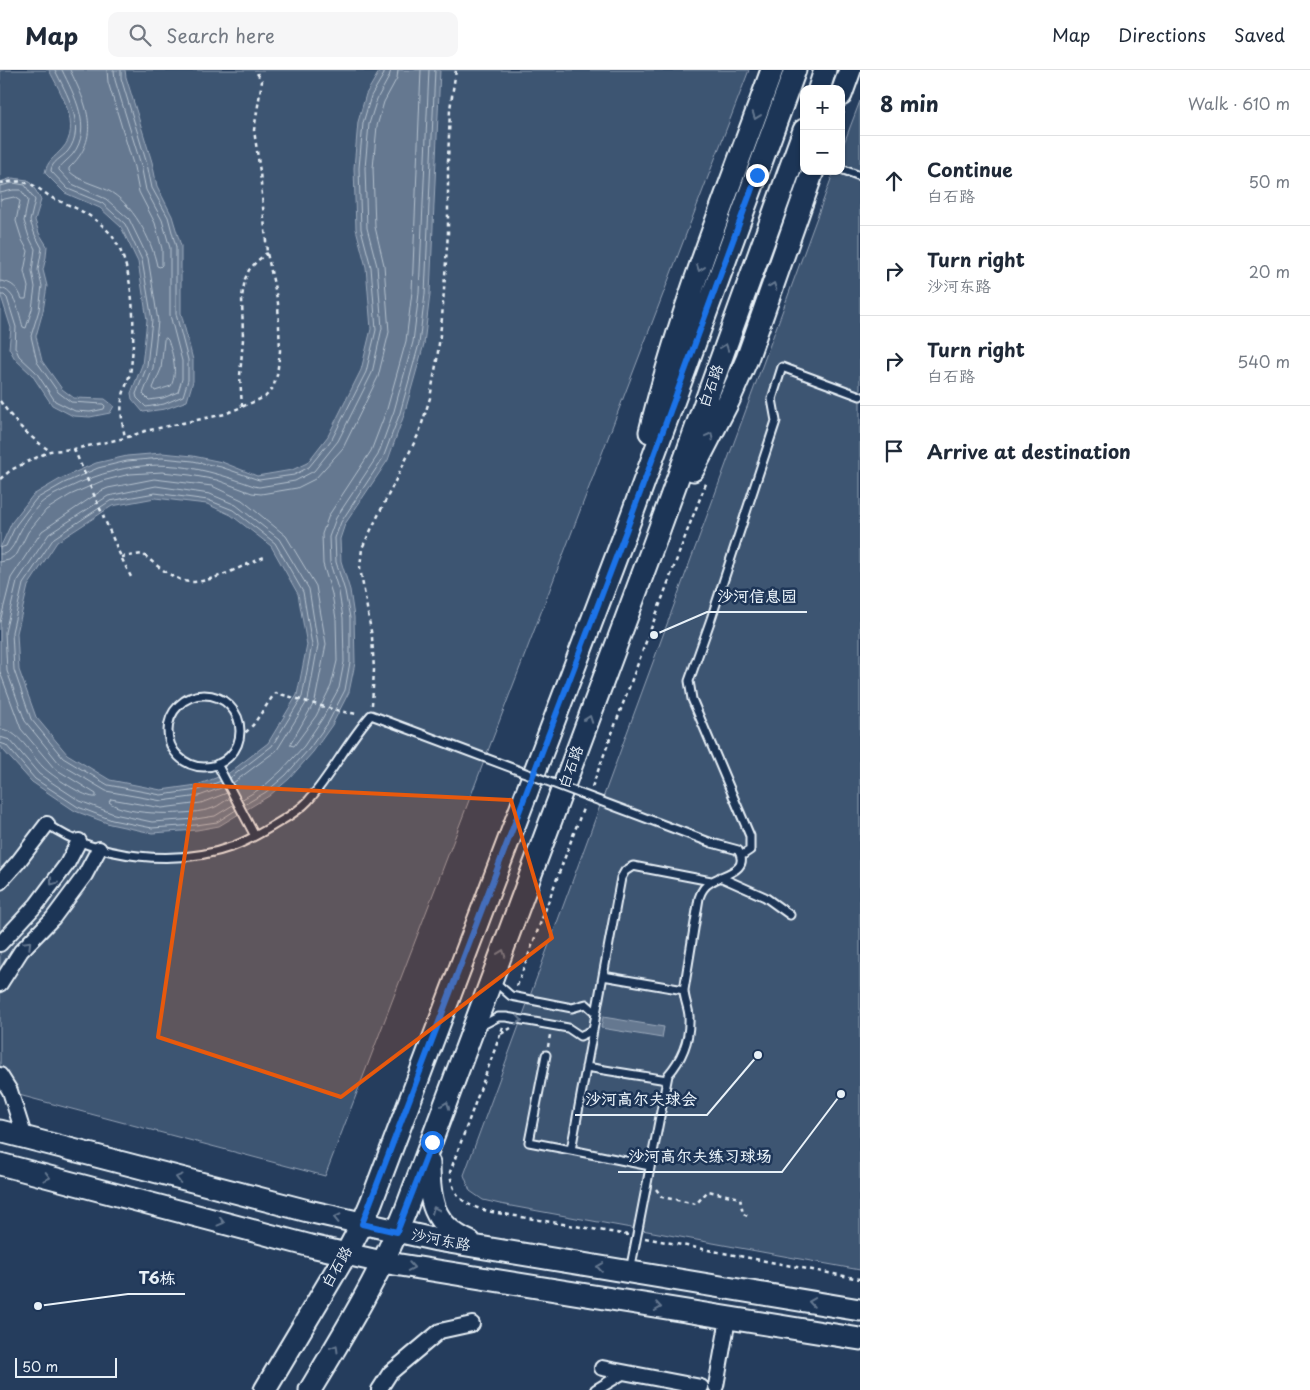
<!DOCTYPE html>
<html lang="en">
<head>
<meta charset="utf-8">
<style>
  body { margin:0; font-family:"Playpen Sans","LXGW WenKai TC",sans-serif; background:#f6f6f7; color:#1f2937 }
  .controls { position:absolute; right:15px; top:15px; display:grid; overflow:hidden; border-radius:10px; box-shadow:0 1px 4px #0004 }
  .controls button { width:45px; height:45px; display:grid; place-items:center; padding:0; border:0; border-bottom:1px solid #e0e1e3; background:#fff; color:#1f2937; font:25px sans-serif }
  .scale { position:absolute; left:15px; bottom:12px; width:102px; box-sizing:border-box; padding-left:5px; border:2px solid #e8f1f8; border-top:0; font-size:14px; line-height:18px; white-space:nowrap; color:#e8f1f8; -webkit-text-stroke:4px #1d3557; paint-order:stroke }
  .stop { position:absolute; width:15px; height:15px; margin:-11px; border:4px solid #1a73e8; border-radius:50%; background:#fff }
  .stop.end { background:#1a73e8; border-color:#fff; box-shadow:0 1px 5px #0008 }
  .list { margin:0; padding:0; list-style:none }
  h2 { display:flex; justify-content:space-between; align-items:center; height:65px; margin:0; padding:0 20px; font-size:21px }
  h2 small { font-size:16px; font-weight:400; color:#747a83 }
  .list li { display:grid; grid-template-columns:32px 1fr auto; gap:15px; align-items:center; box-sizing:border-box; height:90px; padding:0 20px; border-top:1px solid #e0e1e3 }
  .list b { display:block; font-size:19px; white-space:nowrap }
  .list p { margin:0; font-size:16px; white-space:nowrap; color:#747a83 }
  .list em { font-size:16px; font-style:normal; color:#747a83 }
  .icon { flex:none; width:28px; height:28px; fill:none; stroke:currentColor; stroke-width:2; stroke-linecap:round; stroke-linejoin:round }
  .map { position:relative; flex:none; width:860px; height:1320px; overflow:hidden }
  header { display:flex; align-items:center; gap:30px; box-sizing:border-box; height:70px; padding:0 25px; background:#fff; border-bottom:1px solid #e0e1e3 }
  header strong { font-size:24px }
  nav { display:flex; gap:28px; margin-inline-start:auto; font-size:18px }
  .search { width:350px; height:45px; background:#f6f6f7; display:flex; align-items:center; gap:12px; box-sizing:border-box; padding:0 18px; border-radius:10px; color:#747a83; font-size:19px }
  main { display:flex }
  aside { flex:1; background:#fff }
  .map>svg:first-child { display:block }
  .green { fill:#3e5472; stroke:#93a2b5 }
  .water { fill:#657890; stroke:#99a8ba; fill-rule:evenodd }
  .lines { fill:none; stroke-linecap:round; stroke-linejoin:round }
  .shore { stroke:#b4c1ce; stroke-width:1 }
  .service-casing { stroke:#e8f1f8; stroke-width:11 }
  .pedestrian-casing { stroke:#e8f1f8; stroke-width:14 }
  .minor-casing { stroke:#e8f1f8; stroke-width:18 }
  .primary-casing { stroke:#e8f1f8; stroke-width:25 }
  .path { stroke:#e8f1f8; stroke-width:2.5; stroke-dasharray:4 4; stroke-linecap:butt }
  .service { stroke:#1d3557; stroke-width:7 }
  .pedestrian { stroke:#1d3557; stroke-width:10 }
  .minor { stroke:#1d3557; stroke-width:14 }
  .primary { stroke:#1d3557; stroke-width:21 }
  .service-bridge-casing { stroke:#e8f1f8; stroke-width:11; stroke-linecap:butt }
  .service-bridge { stroke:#1d3557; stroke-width:7 }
  .oneway { stroke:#64778f }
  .route { stroke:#1a73e8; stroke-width:6 }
  .marked { fill:#e8590c; fill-opacity:0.2; stroke:#e8590c; stroke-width:4; stroke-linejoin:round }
  .labels { text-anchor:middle; stroke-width:5; stroke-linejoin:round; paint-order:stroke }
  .street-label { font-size:15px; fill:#e8f1f8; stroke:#1d3557 }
  .leader { fill:none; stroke:#e8f1f8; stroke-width:2 }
  .callout-dot { fill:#e8f1f8; stroke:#1d3557; stroke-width:2 }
  .callout-label { font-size:16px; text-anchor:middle; font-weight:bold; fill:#e8f1f8; stroke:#1d3557; stroke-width:5; stroke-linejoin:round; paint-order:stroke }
</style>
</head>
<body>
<header>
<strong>Map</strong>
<div class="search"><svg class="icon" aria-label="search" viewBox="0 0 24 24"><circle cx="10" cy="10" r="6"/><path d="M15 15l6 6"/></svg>Search here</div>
<nav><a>Map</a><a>Directions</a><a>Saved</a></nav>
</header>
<main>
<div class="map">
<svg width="860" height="1320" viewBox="0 0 860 1320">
  <rect width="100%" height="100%" fill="#253d5d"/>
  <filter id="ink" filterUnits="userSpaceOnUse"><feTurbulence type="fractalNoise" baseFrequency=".02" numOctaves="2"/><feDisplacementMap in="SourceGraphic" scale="10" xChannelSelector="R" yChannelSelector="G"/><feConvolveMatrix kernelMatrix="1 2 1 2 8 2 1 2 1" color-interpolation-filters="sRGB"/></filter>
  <g filter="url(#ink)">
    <!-- green -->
    <path class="green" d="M0,0H749L325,1106L0,1020Z
      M860,31V1200L500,1134L483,1130L470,1121L464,1105L834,101H841V81Z"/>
    <!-- water -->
    <path class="water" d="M49,0H125L126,7L152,92L157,116L172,146L181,176V243L193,290V311L187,331L165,339L143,342L132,329L131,323L142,295L147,250L138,192L121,157L100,138L65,123L45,103C47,91 54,88 62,79C83,57 60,22 49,0Z
      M380,0H440L430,224L424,274L404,345L388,390L345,454L340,469L341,491L350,520L354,547L355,593L349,622L332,655L313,682L289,709L269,726L219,756L197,760L152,763L110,754L75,741L32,712L3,680L0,674V478L12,452L33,425L62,408L96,393L127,386L162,383L193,386L222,392L257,406L292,400L307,393L328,366L361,300L371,259L366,197L356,159L354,98L358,52L366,24ZM155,428L207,434L231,445L271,476L298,524L307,575L297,625L268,673L229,703L197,715L161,720L110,710L67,684L36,647L19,600L17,563L28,516L57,472L112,436Z
      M12,108L28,110L36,121L41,130L35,150L39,163L47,176L46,187L43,200L47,216L43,241L36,266L42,291L62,319L74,328L105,329L114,336L110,343L90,347L73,346L52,335L32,305L15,289L9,278L11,258L0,223V112Z
      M603,947L664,957L662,968L601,958Z"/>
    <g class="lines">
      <!-- shore -->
      <path class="shore" d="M55,0C66,23 87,56 68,81C62,88 51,92 51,101L68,119L102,133L125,154L142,190L152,250L147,296L136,324L137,328L146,337L164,334L183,326L188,310V290L176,244V177L168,147L152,118L147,94L121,8V0
        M62,0C74,25 93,58 73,84C69,89 63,93 59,98V100L72,114L106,129L129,149L148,188L158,251L153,298L143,324L149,330L163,328L178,322L182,309V291L170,245V178L162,150L146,120L141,95L115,10L114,0
        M70,0C87,35 102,67 69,98V101C79,111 94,114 107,120C132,132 152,170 157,196L160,197L162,195V179L155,153L139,122L134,97L108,12L107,0
        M0,116L13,113L25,115L35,130L30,151L35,165L42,178L38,200L42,216L39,240L31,266L37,292L58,322L71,332L103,334L105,336L104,339L90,342L75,341L55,331L36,302L19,286L15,277L16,257L7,228L4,225H0
        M0,123L13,120H21L28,130L24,151L29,167L35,179L32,201L35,217L32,239L26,258L23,257C19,244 16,220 0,218
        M0,130L14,127L20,131L16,151L22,170L28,181L24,201L28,217L26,229H22C18,218 12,212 0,211
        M166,268L168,270C173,285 178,301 171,316L155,321L153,318L161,299L164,270Z
        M0,478L6,476L16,455L36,429L64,413L98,398L127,391L162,388L193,391L221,397L259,410L294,405L309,397L332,369L366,302L376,260L371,197L361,159L359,98L363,53L371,26L384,4V0
        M0,484C4,484 7,484 10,480C15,475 17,466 21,460C25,452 33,442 39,435C49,425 67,419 79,413C144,385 190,393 254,416L259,417L295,411L314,401L338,371L372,303L382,258L377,196L367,158L365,98L369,54L377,29L389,7L391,0
        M0,492L9,490L17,484L28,462L46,440L70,425L102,411L130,404L162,402L190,405L217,410L252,423L261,424L297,418L315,409L343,378L378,307L389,262L384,195L375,157L373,98L377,56L384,32L397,8L398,0
        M0,552L11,508L42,461L101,421L108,418L154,409L212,416L242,430L286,466L316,516L326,574L315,631L290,675L294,676L316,646L331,616L337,591L336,549L332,524L323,494L322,464L329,445L371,381L387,339L406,271L412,222L421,0
        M0,602L21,659L54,698L96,724V727C86,729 51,705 43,697C30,684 19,660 0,659
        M0,667L10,670L39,704L80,731L114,744L152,752L196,749L215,746L233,735
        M0,673L6,675L35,709L78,737L112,750L152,758L196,755L217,752L236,740
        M221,711L198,720L161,725L108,715L63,688L31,649L14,600L12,562L23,514L54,468L110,431L155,423L208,430L233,440L275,473L303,522L312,575L302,627L272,676L230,708
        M224,717L199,726L162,731L106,721L59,693L25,651L7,601L5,562L17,512L49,464L108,426L156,416L210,424L236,435L279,469L309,519L318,575L308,630L277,680L233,713
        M227,723L201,733L162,738L111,729L109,732C124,746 193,746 213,738C219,736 224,731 230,728
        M241,730L263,717L281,701L304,676L322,649L339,618L344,592L343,548L339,522L330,493L329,467L336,448L378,385L394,341L413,272L419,223L429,0
        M244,735L266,722L286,705L309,679L328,653L345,620L350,592V548L345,521L336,492L335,468L341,452L383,388L400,343L419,274L425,224L435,0"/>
      <!-- service casing -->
      <g class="service-casing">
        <path id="service" d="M841,99L860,106
          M168 661a36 36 0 1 1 72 0a36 36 0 1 1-72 0Z
          M217,694L255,766
          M47,754C97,789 177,797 234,776C247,771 259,764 271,757C284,749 298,742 308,731C332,704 347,672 371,645L387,651
          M741,786L750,780V766L692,629L689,611L711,549L776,351L772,329L782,297L860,326
          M720,807L765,827L790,845
          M603,906L684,920
          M494,911L511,926L572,938L586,934L596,943
          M479,957L498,947H506L568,958L580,966L593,960
          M546,985L529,1072L571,1080
          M586,997L667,1010
          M650,1096L571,1080L621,808L625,801L633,796L711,811
          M630,1201L668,1005C682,989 690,969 689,947C689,938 684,930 684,920L699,828C701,821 704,816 711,812C723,804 751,801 738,780L712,773"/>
      </g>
      <!-- pedestrian casing -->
      <g class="pedestrian-casing">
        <path id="pedestrian" d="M596,1320L624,1303"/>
      </g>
      <!-- minor casing -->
      <g class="minor-casing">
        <path id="minor" d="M0,812L18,792L47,754
          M0,874L37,834L67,794L79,771
          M0,914L21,881L53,848L85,805L99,779
          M0,1005L10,1021L25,1068
          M602,1298L701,1317
          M716,1316L728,1249
          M379,1320L390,1303L440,1261L472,1254"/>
      </g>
      <!-- primary casing -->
      <g class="primary-casing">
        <path id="primary" d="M819,19L825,0
          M841,25L850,0
          M650,362C680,238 729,119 772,0
          M693,400L729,330L747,289L813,101
          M0,1061L308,1141L437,1170L860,1240
          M429,1093C429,1130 432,1155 470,1172
          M0,1094L311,1176L382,1192L860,1269
          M265,1320L346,1184L362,1154L371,1133L626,461L795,0
          M310,1320C345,1262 380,1205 405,1142L655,471L804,60"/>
      </g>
      <!-- path -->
      <path class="path" d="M841,50L844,42
        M0,113C8,112 18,110 27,113C39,116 47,127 59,131C77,138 95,147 108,161C135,190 136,259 131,297C130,308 124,318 122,330C120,342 123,356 125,368
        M0,331C17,355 26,364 50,381
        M242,337L240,306L243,269L242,227L245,209L249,200L257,191L267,183
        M74,379L121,487L131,507
        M0,409L11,400L50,381L74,379L125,368L145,361L225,344L265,327L273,318L277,305L280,281L278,233L267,183L260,102L254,60L262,11L255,0
        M121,487L143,484C153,493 177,513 192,512C213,512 244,495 264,487
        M189,627L190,628
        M372,635L374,600L372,567L360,498L362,478L419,363L430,328L437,290L442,248L448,163V91L450,39L456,0
        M240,668L253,655L275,623C303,629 330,641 358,644
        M592,717L691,451L707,411
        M517,916L584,736
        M503,957L450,1102C453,1130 467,1136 492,1142L628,1165
        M501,964L511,958
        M548,977L550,965
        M656,1119L662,1127L696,1134L708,1121L740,1128L743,1144L750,1147
        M645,1168L860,1209"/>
      <!-- service -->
      <use href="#service" class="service"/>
      <!-- pedestrian -->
      <use href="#pedestrian" class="pedestrian"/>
      <!-- minor -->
      <use href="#minor" class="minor"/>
      <!-- primary -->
      <use href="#primary" class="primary"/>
      <!-- service-bridge casing -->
      <g class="service-bridge-casing">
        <path id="service-bridge" d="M387,651L712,773"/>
      </g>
      <!-- service-bridge -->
      <use href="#service-bridge" class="service-bridge"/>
    </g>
    <!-- one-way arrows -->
    <defs><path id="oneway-chevron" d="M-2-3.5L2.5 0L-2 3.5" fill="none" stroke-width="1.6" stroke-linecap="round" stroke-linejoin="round" transform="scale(1.25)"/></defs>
    <g class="oneway">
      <use href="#oneway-chevron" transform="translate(756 46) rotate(110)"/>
      <use href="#oneway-chevron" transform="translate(700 198) rotate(110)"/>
      <use href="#oneway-chevron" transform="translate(773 216) rotate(-70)"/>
      <use href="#oneway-chevron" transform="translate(725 277) rotate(-70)"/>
      <use href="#oneway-chevron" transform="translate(710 366) rotate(-62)"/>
      <use href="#oneway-chevron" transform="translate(589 649) rotate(-70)"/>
      <use href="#oneway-chevron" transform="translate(53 812) rotate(127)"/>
      <use href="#oneway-chevron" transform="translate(28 874) rotate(-45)"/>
      <use href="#oneway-chevron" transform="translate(502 883) rotate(-70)"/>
      <use href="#oneway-chevron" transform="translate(519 950) rotate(11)"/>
      <use href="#oneway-chevron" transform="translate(446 1035) rotate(-70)"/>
      <use href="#oneway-chevron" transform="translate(47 1107) rotate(15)"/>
      <use href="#oneway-chevron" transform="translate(179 1108) rotate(-165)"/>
      <use href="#oneway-chevron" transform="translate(435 1140) rotate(-114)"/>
      <use href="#oneway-chevron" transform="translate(337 1148) rotate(-167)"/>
      <use href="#oneway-chevron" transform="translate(221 1152) rotate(15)"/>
      <use href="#oneway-chevron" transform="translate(411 1197) rotate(10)"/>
      <use href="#oneway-chevron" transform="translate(600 1197) rotate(-171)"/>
      <use href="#oneway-chevron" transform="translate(812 1232) rotate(-171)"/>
      <use href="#oneway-chevron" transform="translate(658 1237) rotate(9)"/>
      <use href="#oneway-chevron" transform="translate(335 1278) rotate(-59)"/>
    </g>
  </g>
  <g class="lines" filter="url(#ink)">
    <!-- route -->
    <path class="route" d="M432,1072L397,1162L362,1154L626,461L757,105"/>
  </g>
  <!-- marked area -->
  <path class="marked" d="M195,715L511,730L552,868L341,1027L158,967Z"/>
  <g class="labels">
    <!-- street labels -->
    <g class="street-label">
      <text transform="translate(711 316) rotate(-70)" y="5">白石路</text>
      <text transform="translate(571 697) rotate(-70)" y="5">白石路</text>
      <text transform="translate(441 1170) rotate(11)" y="5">沙河东路</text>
      <text transform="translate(337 1197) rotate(-60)" y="5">白石路</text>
    </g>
  </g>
  <!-- callouts -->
  <path class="leader" d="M654 565L707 542H807M758 985L707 1045H575M841 1024L782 1102H618M38 1236L128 1224H185"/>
  <g class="callout-dot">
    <circle cx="654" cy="565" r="5"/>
    <circle cx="758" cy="985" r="5"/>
    <circle cx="841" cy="1024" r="5"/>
    <circle cx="38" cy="1236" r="5"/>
  </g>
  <g class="callout-label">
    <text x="757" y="532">沙河信息园</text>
    <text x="641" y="1035">沙河高尔夫球会</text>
    <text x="700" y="1092">沙河高尔夫练习球场</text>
    <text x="157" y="1214">T6栋</text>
  </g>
</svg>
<div class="controls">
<button>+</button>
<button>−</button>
</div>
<div class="scale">50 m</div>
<div class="stop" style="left:432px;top:1072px"></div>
<div class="stop end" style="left:757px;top:105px"></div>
</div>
<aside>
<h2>8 min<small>Walk · 610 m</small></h2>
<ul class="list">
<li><svg class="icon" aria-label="ahead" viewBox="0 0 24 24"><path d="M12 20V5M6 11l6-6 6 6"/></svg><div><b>Continue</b><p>白石路</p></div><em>50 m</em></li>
<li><svg class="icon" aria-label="right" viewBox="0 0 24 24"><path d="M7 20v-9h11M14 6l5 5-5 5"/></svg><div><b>Turn right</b><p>沙河东路</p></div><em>20 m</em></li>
<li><svg class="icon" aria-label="right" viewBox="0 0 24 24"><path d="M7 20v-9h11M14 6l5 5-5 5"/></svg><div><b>Turn right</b><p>白石路</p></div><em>540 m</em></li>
<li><svg class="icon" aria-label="arrive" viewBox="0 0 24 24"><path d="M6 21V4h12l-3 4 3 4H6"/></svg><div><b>Arrive at destination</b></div></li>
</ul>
</aside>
</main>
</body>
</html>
